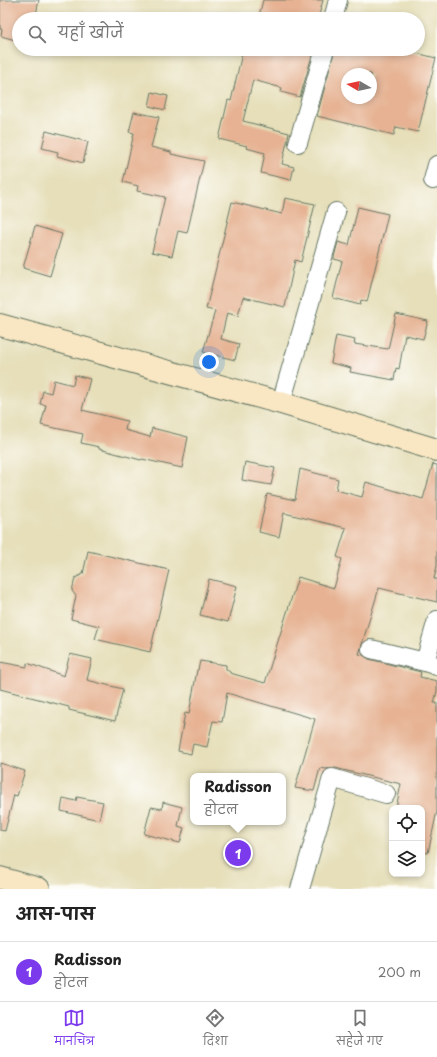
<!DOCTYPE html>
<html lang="hi">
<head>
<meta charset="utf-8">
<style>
  body { margin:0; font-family:"Playpen Sans","Playpen Sans Deva",sans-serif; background:#f2f2f2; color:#222 }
  .controls { position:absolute; right:12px; bottom:12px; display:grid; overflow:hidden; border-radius:8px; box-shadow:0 2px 6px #0003 }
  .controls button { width:36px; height:36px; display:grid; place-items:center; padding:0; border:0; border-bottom:1px solid #e0e0e0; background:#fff; color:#222; font:20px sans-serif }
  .compass { position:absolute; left:341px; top:68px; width:36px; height:36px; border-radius:50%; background:#fff; box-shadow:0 2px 6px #0003; rotate:279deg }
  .you { position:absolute; left:209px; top:362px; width:14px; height:14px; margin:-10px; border:3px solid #fff; border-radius:50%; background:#1a73e8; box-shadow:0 0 0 6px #1a73e833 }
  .badge { display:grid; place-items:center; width:26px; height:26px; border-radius:50%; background:#7c3aed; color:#fff; font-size:13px; font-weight:700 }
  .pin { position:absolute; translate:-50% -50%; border:2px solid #fff; box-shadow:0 1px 4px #0006 }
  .popup { position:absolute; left:190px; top:773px; width:96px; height:52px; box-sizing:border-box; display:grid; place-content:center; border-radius:8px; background:#fff; filter:drop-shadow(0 1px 3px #0005); font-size:13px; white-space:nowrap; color:#767676 }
  .popup b { font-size:15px; color:#222 }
  .popup::after { content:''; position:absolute; left:50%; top:100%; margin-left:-8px; border:8px solid transparent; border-top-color:#fff }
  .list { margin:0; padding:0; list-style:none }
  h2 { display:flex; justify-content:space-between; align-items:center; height:52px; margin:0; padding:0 16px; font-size:17px }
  h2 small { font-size:13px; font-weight:400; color:#767676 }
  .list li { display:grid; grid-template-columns:26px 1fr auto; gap:12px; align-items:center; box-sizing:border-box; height:60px; padding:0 16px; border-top:1px solid #e0e0e0 }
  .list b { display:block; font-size:15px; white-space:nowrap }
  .list p { margin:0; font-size:13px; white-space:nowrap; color:#767676 }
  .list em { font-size:13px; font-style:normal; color:#767676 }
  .icon { flex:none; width:22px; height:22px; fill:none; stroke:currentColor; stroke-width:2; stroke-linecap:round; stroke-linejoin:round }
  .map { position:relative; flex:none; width:437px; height:889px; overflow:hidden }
  .search { position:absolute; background:#fff; box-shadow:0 2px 6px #0003; left:12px; right:12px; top:12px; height:44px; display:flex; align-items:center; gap:10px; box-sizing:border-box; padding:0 14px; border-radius:22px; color:#767676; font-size:15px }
  .sheet { height:112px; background:#fff }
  nav { display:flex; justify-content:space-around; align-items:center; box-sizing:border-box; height:56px; border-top:1px solid #e0e0e0; background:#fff; font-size:11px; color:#767676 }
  nav a { display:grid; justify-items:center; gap:2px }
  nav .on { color:#7c3aed }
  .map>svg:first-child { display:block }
  .building { fill:#e6b293; fill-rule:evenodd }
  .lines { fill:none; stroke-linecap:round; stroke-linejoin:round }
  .street-casing { stroke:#657663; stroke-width:20 }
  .secondary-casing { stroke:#657663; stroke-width:24 }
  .street { stroke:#fff; stroke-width:18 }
  .secondary { stroke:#f9e7c3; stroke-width:22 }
</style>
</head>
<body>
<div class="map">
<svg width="437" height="889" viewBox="0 0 437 889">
  <rect width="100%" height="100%" fill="#fdfcf7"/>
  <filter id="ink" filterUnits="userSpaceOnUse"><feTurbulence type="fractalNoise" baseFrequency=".025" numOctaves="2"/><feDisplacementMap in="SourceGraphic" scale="8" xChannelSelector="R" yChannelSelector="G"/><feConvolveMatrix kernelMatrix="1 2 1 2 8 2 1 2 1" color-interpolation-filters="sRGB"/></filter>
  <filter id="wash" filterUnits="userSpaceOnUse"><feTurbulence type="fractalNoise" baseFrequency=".012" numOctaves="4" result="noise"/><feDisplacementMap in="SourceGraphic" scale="16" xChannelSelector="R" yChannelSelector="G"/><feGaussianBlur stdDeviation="0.9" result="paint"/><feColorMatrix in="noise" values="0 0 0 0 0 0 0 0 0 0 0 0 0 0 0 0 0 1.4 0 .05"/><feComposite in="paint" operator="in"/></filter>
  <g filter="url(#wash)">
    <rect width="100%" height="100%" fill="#e6dfba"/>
    <g id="blocks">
      <!-- building -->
      <path class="building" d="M0,0H39L35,19H19V41L1,36L2,29H0Z
        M263,0H323L318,19H272L259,16Z
        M243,49H314L300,97L281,92L282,88L253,80L243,121L289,133L282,164L294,167L291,180L261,173L265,153L246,148L247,146L219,139L228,100L231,101Z
        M335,49H400L436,58L418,132L396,127L394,135L317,116ZM347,74H371V98H347Z
        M152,92L168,96L165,110L149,106Z
        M134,112L159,117L151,147L171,152V154L204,161L187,233L178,231L172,256L152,252L165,197L137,191L138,186L123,182L134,133L129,132Z
        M46,131L88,142L83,163L57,156L58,152L42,148Z
        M285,198L315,204L301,262L295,260L285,307L243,297L238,316L227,313L221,339L239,344L235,360L203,352L215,311L206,309L232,202L282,214Z
        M358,207L388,214L367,302L361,300L360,305L333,298L342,261L334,259V257L338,242L349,245Z
        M35,226L62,234L50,276L23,268Z
        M396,314L428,321L423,339L405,335L399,369L396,368L394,380L350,372L351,368L331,363L336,336L355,340L354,344L388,349Z
        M75,375L90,379L82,410L127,421L125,430L150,437L152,428L188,437L182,468L142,459L141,460L99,449V447L81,443L83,434L41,425L46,405L40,404L43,391L51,393L54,380L73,385Z
        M245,462L275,468L271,485L242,480Z
        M433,464L437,465V566L434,579H437V602L379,588L359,654L363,655L369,659L421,672L420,677L437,681V691L434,703H437V811L428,853L422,852V808H396L401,784L335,768H330L326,769L320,768L314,791L295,788L315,719L227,693L222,722L213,721L207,747L193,744L191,754L178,751L185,713L189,714L197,670H198L200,661L226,665V669L230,672V673L265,683L298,577L334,588L342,559L337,557L346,528L284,513L279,537L259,532L267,494L295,500L300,469L338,479L336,490L362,497L366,482L423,499Z
        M88,551L169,570L150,652L95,639L99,626L71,619L76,596L72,591L75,578L83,574Z
        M209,579L237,586L228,622L200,615Z
        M70,654L92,659L87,680L123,689L115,721L69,710V707L0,689V662L27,667V663L64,676Z
        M0,763L25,771L17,796L14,795L5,831L0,830Z
        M77,797L103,802L99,820L61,811L63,798L76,801Z
        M163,802L182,807L178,826L184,828L180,843L144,834L151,807L162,809Z"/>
    </g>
  </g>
  <g filter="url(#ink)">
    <use href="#blocks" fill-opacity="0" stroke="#657663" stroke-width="1"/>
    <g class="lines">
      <!-- street casing -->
      <g class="street-casing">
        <path id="street" d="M333,19L338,0
          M298,143L325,49
          M433,180L437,165
          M281,403L336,212
          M437,620L425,662L437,666
          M371,649L425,662
          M300,889L332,778L386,794"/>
      </g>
      <!-- secondary casing -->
      <g class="secondary-casing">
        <path id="secondary" d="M0,325L281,403L437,450
          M0,878L39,889"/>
      </g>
      <!-- street -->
      <use href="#street" class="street"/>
      <!-- secondary -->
      <use href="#secondary" class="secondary"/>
    </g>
  </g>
</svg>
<div class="controls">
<button><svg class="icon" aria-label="locate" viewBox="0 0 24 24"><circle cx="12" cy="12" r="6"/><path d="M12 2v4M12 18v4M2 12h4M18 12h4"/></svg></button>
<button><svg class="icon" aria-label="layers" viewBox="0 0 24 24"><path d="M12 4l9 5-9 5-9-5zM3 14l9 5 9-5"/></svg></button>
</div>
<svg class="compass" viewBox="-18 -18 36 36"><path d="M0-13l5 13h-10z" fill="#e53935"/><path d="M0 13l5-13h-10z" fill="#767676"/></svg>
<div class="you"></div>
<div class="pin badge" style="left:238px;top:853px">1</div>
<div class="popup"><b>Radisson</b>होटल</div>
<div class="search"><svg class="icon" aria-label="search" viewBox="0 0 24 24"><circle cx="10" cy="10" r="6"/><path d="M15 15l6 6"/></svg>यहाँ खोजें</div>
</div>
<section class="sheet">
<h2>आस-पास<small></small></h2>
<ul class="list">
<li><span class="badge">1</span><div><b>Radisson</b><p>होटल</p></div><em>200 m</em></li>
</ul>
</section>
<nav>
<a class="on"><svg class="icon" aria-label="map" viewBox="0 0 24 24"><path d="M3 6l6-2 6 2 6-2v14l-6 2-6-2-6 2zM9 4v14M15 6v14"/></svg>मानचित्र</a>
<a><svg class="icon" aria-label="directions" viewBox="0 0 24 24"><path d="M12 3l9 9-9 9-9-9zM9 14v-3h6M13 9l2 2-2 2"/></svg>दिशा</a>
<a><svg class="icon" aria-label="saved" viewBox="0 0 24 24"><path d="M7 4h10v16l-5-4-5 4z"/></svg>सहेजे गए</a>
</nav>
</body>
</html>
